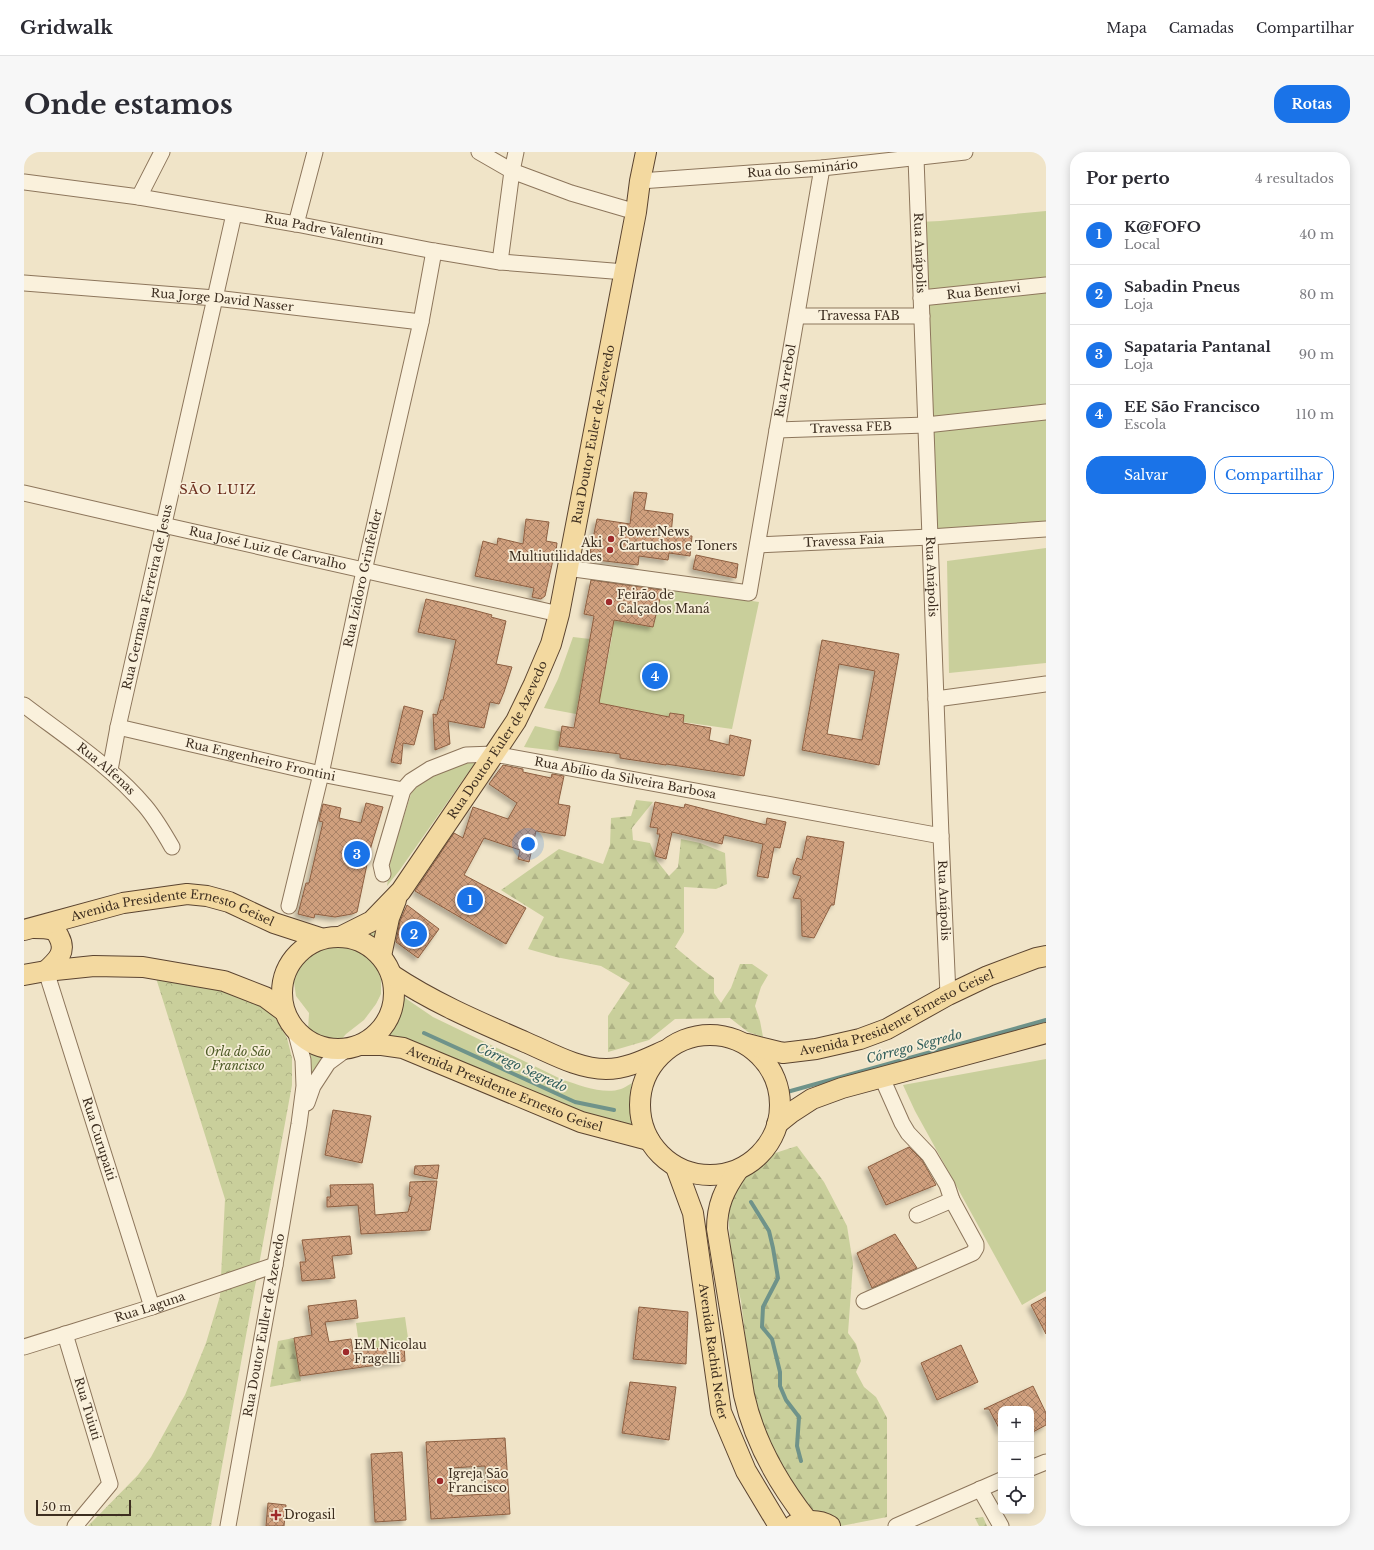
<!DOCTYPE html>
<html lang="pt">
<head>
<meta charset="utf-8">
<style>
  body { margin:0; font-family:"Libre Baskerville",serif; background:#f7f7f7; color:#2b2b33 }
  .controls { position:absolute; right:12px; bottom:12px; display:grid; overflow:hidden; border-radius:8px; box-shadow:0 2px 10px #0003 }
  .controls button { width:36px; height:36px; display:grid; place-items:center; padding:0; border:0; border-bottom:1px solid #e1e1e2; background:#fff; color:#2b2b33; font:20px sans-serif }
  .scale { position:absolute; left:12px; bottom:10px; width:95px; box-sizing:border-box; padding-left:4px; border:2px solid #3d2e20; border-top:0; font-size:11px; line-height:14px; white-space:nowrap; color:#3d2e20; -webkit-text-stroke:3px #f7eed8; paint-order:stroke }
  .you { position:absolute; left:504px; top:692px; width:14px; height:14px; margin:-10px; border:3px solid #fff; border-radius:50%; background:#1a73e8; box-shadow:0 0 0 6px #1a73e833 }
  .badge { display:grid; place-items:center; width:26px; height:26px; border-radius:50%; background:#1a73e8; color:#fff; font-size:13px; font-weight:700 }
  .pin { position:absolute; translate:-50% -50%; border:2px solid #fff; box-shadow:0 1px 4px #0006 }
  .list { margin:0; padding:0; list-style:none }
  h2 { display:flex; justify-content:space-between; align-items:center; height:52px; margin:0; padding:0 16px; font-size:17px }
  h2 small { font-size:13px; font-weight:400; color:#7c7c81 }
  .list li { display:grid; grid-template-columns:26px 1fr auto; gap:12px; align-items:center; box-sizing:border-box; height:60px; padding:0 16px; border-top:1px solid #e1e1e2 }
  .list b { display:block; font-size:15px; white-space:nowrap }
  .list p { margin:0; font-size:13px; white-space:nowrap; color:#7c7c81 }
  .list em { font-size:13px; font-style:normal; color:#7c7c81 }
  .actions { display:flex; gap:8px; padding:12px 16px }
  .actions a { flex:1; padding:9px 0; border:1px solid #1a73e8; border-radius:16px; text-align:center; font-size:14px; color:#1a73e8 }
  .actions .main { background:#1a73e8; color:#fff }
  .icon { flex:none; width:22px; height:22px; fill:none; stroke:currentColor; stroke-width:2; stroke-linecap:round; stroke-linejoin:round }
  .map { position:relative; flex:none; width:1022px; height:1374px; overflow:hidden; border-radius:16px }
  header { display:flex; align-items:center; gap:24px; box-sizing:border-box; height:56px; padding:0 20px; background:#fff; border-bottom:1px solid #e1e1e2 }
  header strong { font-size:19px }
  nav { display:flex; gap:22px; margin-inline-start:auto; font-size:14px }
  .intro { display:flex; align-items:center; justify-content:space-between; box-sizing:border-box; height:96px; padding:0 24px }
  h1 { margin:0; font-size:28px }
  .button { padding:10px 18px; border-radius:16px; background:#1a73e8; color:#fff; font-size:14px; font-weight:700 }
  main { display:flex; gap:24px; padding:0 24px }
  aside { flex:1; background:#fff; border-radius:16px; box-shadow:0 2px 10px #0003 }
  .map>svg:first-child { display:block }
  .grass { fill:#c9cf9b }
  .forest { fill:url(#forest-firs) }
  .park { fill:url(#park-crowns) }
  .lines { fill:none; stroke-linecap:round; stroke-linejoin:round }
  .stream { stroke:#6f938a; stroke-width:4 }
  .building { fill:url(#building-cross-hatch); stroke:#8d5f41; fill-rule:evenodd; filter:url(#shadow) }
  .minor-casing { stroke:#8d765c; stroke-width:17 }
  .major-casing { stroke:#5b4430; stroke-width:22 }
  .minor { stroke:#faf1dc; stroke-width:15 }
  .major { stroke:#f3d9a0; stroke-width:20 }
  .poi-dot { fill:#9e2a2b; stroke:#f7eed8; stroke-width:1.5 }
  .labels { text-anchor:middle; stroke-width:3.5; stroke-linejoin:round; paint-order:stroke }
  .street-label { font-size:12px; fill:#3d2e20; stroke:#f7eed8 }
  .poi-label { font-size:12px; fill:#3d2e20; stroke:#f7eed8; text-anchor:start }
  .park-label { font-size:12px; font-style:italic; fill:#4d5a26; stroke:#f7eed8 }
  .neighbourhood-label { font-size:13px; letter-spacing:1px; fill:#6b2e1e; stroke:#f7eed8 }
  .water-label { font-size:13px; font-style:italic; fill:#2f5d5a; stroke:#f7eed8 }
</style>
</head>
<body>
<header>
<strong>Gridwalk</strong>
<nav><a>Mapa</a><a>Camadas</a><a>Compartilhar</a></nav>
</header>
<div class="intro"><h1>Onde estamos</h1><a class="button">Rotas</a></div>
<main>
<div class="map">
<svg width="1022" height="1374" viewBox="0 0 1022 1374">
  <defs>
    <pattern id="forest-firs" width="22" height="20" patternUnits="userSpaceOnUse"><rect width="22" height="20" fill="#c9cf9b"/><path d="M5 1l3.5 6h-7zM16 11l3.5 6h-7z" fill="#aeb285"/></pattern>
    <pattern id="park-crowns" width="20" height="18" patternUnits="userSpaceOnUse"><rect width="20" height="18" fill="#c9cf9b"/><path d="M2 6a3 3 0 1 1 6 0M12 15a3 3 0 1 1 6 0" fill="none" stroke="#aeb285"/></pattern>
    <pattern id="building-cross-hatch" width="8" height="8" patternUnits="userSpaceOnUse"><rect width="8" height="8" fill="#cf9f7d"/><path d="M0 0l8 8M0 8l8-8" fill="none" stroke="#a98266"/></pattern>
    <filter id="shadow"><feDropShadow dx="-3.5" dy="3.5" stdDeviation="2" flood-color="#0004"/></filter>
  </defs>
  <rect width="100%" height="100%" fill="#f0e4c8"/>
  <!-- grass -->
  <path class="grass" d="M1022,59V377L906,385L894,70L916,69Z
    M1022,396V511L925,521L923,409Z
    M638,436L735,450L708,577L659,570L660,563L646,561L645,569L640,568V564L575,551L588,485L571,482L575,465L628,474Z
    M549,485L566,487L552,562L520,556L534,527Z
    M511,574L538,580L534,599L500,595Z
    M453,608L375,719L363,734L367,705L388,639L400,629L417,619Z
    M368,753L348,805L357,827V842L352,852L340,868L322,882L300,908L280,950L285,861L272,844L270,830L274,817L285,803L298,795L322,793Z
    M373,838L384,848L409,865L539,928C556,933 579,943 597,937C600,936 604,933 608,931C604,948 607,964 611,981L357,884C370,869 376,859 373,838Z
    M1022,907V1139L998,1153L891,959L879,933Z
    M381,1165L385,1193L336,1199L332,1171Z"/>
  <!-- forest -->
  <path class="forest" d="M612,648L629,650L608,676L609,688L626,691L633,709L645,724L654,715L657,687L676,691L701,701L703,732L692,737L660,735V780L651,795L675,815L690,826V841L697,851L707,836L716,812H728L744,823L737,835L731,854L736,869L739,885L724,880L706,866L651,867L625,888L584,900V864L606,831L577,814L532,805L504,797L520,765L477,738L535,697L579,712L586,693L587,666L607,664Z
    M773,994L800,1030L823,1074L829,1112L824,1181L832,1192L837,1209L832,1220L840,1235L852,1245L863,1266V1365L817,1374L788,1361L752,1312L735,1270L724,1207L717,1149L713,1132L707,1100L704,1059L710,1031L745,1003Z
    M270,1186L277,1229L246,1235L254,1189Z
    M959,1365L963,1374H955L951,1366Z"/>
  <!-- park -->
  <path class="park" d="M132,826L176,831L232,850L251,865L263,886L268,906V933L187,1374H64L114,1323L127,1305L161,1243L182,1191L196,1144L201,1047Z"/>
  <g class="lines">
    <!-- stream -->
    <path class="stream" d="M400,881L551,950L590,958
      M763,940L1022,868
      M727,1050L745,1079L749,1096L754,1126L739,1155L738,1175L748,1187L756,1220V1234L762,1248L775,1265L773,1294L777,1309"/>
  </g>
  <!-- building -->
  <path class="building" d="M610,340L623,341L620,358L649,362L647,382L668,384L666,404L645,401L644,408L615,404L614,413L573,408L574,402L566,401L573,367L606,372Z
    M502,367L525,370L522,389L533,391L531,408H529L521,444L517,447L508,445L510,436L451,424L459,389L473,393L474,386L499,392Z
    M672,403L714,412L712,426L669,417Z
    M567,428L638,438L629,475L590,468L575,551L645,565L646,561L660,563L659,571L687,576L685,588L705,593L706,583L727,588L720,624L642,612V613L596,606V602L535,594L538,574L550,576L570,464L560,462Z
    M402,447L442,456L468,463L467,465L482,469L472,512L488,515L480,540L475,552L466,550L460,576L424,569L426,592L411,598L409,562L413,563L417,548H419L432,488L394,480Z
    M798,488L875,502L855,613L778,598ZM815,512L851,519L838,588L803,582Z
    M380,554L399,559L390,593L379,591L377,612L367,610Z
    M479,613L499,617V620L527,626L528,622L540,624L534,652L546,654L541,684L512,679L505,710L494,707L496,698L460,686L440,723L502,756L482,792L391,739L430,681L439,686L449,655L484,667L493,651L465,632Z
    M631,650L660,656L661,652L742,673L743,666L762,670L756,696L750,695L744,726L733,724L739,692L700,683L698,692L648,680L642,707L631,704L636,682H633L634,676L626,675Z
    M342,651L359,655L346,698L333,760L328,762L311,765L291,762L290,766L274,762L282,731H285L299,670L295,669L299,652L317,656L315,666L337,671Z
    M783,684L820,690L810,753H807L790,786L778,784L777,747L769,746L777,724L769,722V718L773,706L778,708Z
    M383,753L415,777L394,806L372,790L376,769Z
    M309,958L347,964L338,1011L301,1003Z
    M885,995L898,1008L912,1033L862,1053L844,1015Z
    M415,1013L413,1027L390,1022L391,1014Z
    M413,1029L406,1078L337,1082L334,1053L303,1055V1045H307L306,1033L349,1032L351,1063L384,1060L388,1045L385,1044L386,1030Z
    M871,1082L893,1116L848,1136L833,1101Z
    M326,1084L328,1102L308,1104L311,1126L278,1129L276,1110H282L278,1088Z
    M1022,1145V1182L1007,1153Z
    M332,1148L334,1166L301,1170L305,1190L327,1187L329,1200L380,1193L381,1209L276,1224L270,1186L288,1183L284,1154Z
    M615,1155L664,1160L662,1212L609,1207Z
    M937,1193L954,1230L913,1248L897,1211Z
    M606,1230L652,1235L645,1288L598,1281Z
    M1009,1234L1022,1261V1273L1007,1281V1257H977V1280L965,1257H960Z
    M481,1286L486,1362L407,1367L402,1290ZM461,1314L463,1342L428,1344L426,1316Z
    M378,1300L382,1368L351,1370L347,1302Z
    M244,1351L262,1353L260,1374H242Z"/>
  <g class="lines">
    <!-- minor casing -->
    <g class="minor-casing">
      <g id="minor">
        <path d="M455,0L488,19L547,41L612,60"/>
        <path id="s1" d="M892,6L917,684L924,843"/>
        <path id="s2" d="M616,29L798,16L941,0"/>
        <path id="s3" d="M0,30L115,45L272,72L410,99L476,110L601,120"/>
        <path d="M115,45L138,0"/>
        <path d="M272,72L291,0"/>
        <path d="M476,110L488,19L492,0"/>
        <path id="s4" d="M0,131L191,146L397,170"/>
        <path id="s5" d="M897,146L1022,133"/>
        <path id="s6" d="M773,164H898"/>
        <path id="s7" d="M753,278L902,273L1022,260"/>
        <path id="s8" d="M0,341L139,373L535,462"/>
        <path id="s9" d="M734,393L906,385L1022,377"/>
        <path id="s10" d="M543,416L725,441L798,16"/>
        <path d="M912,547L1022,532"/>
        <path id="s11" d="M0,553C42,585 87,614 121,654C132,667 140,681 148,695"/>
        <path id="s12" d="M94,575L297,622L379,638"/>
        <path id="s13" d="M86,618L94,575L210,62"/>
        <path id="s14" d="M359,722L357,713L379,638L387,629L406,617L442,603L470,602L917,684"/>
        <path id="s15" d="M265,754L297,622L340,419L397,170L410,99"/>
        <path id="s16" d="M22,819L128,1155"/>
        <path d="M858,926L878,971L884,981L905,1003L923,1033L928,1048L893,1063"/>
        <path d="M283,951L289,934L304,911L323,897"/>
        <path d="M840,1149L949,1101L952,1096V1092L928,1048"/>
        <path id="s17" d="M41,1182L86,1332L51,1374"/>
        <path id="s18" d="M0,1195L128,1155L251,1113"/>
        <path d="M1007,1316L1022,1310"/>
        <path d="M956,1337L977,1374"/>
        <path id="s19" d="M204,1374L251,1113L275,972L280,934L279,908L271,878"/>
        <path d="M872,1374L977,1328"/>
      </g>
    </g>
    <!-- major casing -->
    <g class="major-casing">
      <g id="major">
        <path d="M10,776C15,776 23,776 29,778C32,779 33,781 35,785C43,800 33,809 22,819"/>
        <path id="s20" d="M0,778L99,751L163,742L183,744L205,750L250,771L296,786"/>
        <path id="s21" d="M318,784L348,769L377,739L470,602L492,569L510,532L527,492L535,462L612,60L616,29L622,0"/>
        <circle cx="314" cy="841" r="56"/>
        <path d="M357,804L365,766L372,748"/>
        <path d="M0,823L22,819L70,814L119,815L200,829L241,845L260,859"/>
        <path d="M368,823C410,851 455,870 501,890C527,901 554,917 582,917C603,917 622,907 640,899"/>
        <circle cx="686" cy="953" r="70"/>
        <path id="s22" d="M723,892L759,901L792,897L836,887L863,877L924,843L964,824L1012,806L1022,804"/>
        <path id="s23" d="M336,893H358L379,896L557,970L625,988"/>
        <path d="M753,972L768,960L788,947L818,936L1022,881"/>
        <path id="s24" d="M652,1015L669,1061L697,1260L722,1319L755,1374"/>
        <path d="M714,1018C700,1038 693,1053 693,1077L720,1243C730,1289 754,1331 783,1368"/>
        <path d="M770,1373C782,1368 794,1367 806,1374"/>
      </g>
    </g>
    <!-- minor -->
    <use href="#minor" class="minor"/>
    <!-- major -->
    <use href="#major" class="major"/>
  </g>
  <!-- markers -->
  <g class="poi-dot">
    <circle cx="587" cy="387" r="4"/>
    <circle cx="586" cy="398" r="4"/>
    <circle cx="585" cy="450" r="4"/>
    <circle cx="322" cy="1200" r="4"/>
    <circle cx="416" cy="1329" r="4"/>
    <path d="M250 1357h4v4h4v4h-4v4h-4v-4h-4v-4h4z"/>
  </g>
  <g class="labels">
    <!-- street labels -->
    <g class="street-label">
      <text dy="4" stroke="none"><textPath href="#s2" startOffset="163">Rua do Seminário</textPath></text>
      <text dy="4" stroke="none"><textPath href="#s3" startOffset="304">Rua Padre Valentim</textPath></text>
      <text dy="4" stroke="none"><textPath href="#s1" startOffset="95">Rua Anápolis</textPath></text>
      <text dy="4" stroke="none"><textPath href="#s5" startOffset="63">Rua Bentevi</textPath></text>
      <text dy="4" stroke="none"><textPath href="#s4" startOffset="199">Rua Jorge David Nasser</textPath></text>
      <text dy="4" stroke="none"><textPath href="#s6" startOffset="62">Travessa FAB</textPath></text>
      <text dy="4" stroke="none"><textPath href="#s10" startOffset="399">Rua Arrebol</textPath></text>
      <text dy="4" stroke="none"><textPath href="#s7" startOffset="74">Travessa FEB</textPath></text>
      <text dy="4" stroke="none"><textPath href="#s21" startOffset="579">Rua Doutor Euler de Azevedo</textPath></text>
      <text dy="4" stroke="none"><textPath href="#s9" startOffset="86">Travessa Faia</textPath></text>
      <text dy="4" stroke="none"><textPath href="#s8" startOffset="250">Rua José Luiz de Carvalho</textPath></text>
      <text dy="4" stroke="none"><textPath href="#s1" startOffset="419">Rua Anápolis</textPath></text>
      <text dy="4" stroke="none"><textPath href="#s15" startOffset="336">Rua Izidoro Grinfelder</textPath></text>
      <text dy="4" stroke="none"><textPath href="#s13" startOffset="177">Rua Germana Ferreira de Jesus</textPath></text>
      <text dy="4" stroke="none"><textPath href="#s21" startOffset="255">Rua Doutor Euler de Azevedo</textPath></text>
      <text dy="4" stroke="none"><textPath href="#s12" startOffset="146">Rua Engenheiro Frontini</textPath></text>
      <text dy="4" stroke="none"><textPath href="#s11" startOffset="104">Rua Alfenas</textPath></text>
      <text dy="4" stroke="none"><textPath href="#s14" startOffset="322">Rua Abílio da Silveira Barbosa</textPath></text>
      <text dy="4" stroke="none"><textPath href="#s1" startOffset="743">Rua Anápolis</textPath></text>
      <text dy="4" stroke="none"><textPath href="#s20" startOffset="154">Avenida Presidente Ernesto Geisel</textPath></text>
      <text dy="4" stroke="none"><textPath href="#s22" startOffset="159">Avenida Presidente Ernesto Geisel</textPath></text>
      <text dy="4" stroke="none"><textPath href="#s23" startOffset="153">Avenida Presidente Ernesto Geisel</textPath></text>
      <text dy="4" stroke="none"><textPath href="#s16" startOffset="176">Rua Curupaiti</textPath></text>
      <text dy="4" stroke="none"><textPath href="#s18" startOffset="132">Rua Laguna</textPath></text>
      <text dy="4" stroke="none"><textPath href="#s19" startOffset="204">Rua Doutor Euller de Azevedo</textPath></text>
      <text dy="4" stroke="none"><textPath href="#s24" startOffset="189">Avenida Rachid Neder</textPath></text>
      <text dy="4" stroke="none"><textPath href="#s17" startOffset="78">Rua Tuiuti</textPath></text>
    </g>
    <!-- poi labels -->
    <g class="poi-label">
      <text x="595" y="384">PowerNews<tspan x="595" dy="14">Cartuchos e Toners</tspan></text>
      <text x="578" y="395" text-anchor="end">Aki<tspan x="578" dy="14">Multiutilidades</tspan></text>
      <text x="593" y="447">Feirão de<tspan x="593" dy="14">Calçados Maná</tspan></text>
      <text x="330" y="1197">EM Nicolau<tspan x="330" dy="14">Fragelli</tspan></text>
      <text x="424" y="1326">Igreja São<tspan x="424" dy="14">Francisco</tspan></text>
      <text x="260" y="1367">Drogasil</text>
    </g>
    <!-- park labels -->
    <g class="park-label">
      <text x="214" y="904">Orla do São<tspan x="214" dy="14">Francisco</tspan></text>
    </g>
    <!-- neighbourhood labels -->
    <g class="neighbourhood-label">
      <text x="194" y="342">SÃO LUIZ</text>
    </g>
    <!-- water labels -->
    <g class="water-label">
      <text transform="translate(890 894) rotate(-15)" y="5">Córrego Segredo</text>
      <text transform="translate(498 915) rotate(25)" y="5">Córrego Segredo</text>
    </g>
  </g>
</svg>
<div class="controls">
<button>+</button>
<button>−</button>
<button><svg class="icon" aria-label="locate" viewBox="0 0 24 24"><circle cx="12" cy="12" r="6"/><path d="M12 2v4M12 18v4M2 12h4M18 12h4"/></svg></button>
</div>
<div class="scale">50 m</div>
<div class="you"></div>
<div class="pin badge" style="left:446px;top:748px">1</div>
<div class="pin badge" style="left:390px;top:782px">2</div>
<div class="pin badge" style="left:333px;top:702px">3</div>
<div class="pin badge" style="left:631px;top:524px">4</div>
</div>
<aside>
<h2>Por perto<small>4 resultados</small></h2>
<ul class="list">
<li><span class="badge">1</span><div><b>K@FOFO</b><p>Local</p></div><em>40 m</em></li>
<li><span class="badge">2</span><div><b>Sabadin Pneus</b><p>Loja</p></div><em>80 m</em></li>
<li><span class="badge">3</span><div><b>Sapataria Pantanal</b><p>Loja</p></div><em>90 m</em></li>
<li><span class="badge">4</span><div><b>EE São Francisco</b><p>Escola</p></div><em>110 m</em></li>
</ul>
<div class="actions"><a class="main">Salvar</a><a>Compartilhar</a></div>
</aside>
</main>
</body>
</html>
